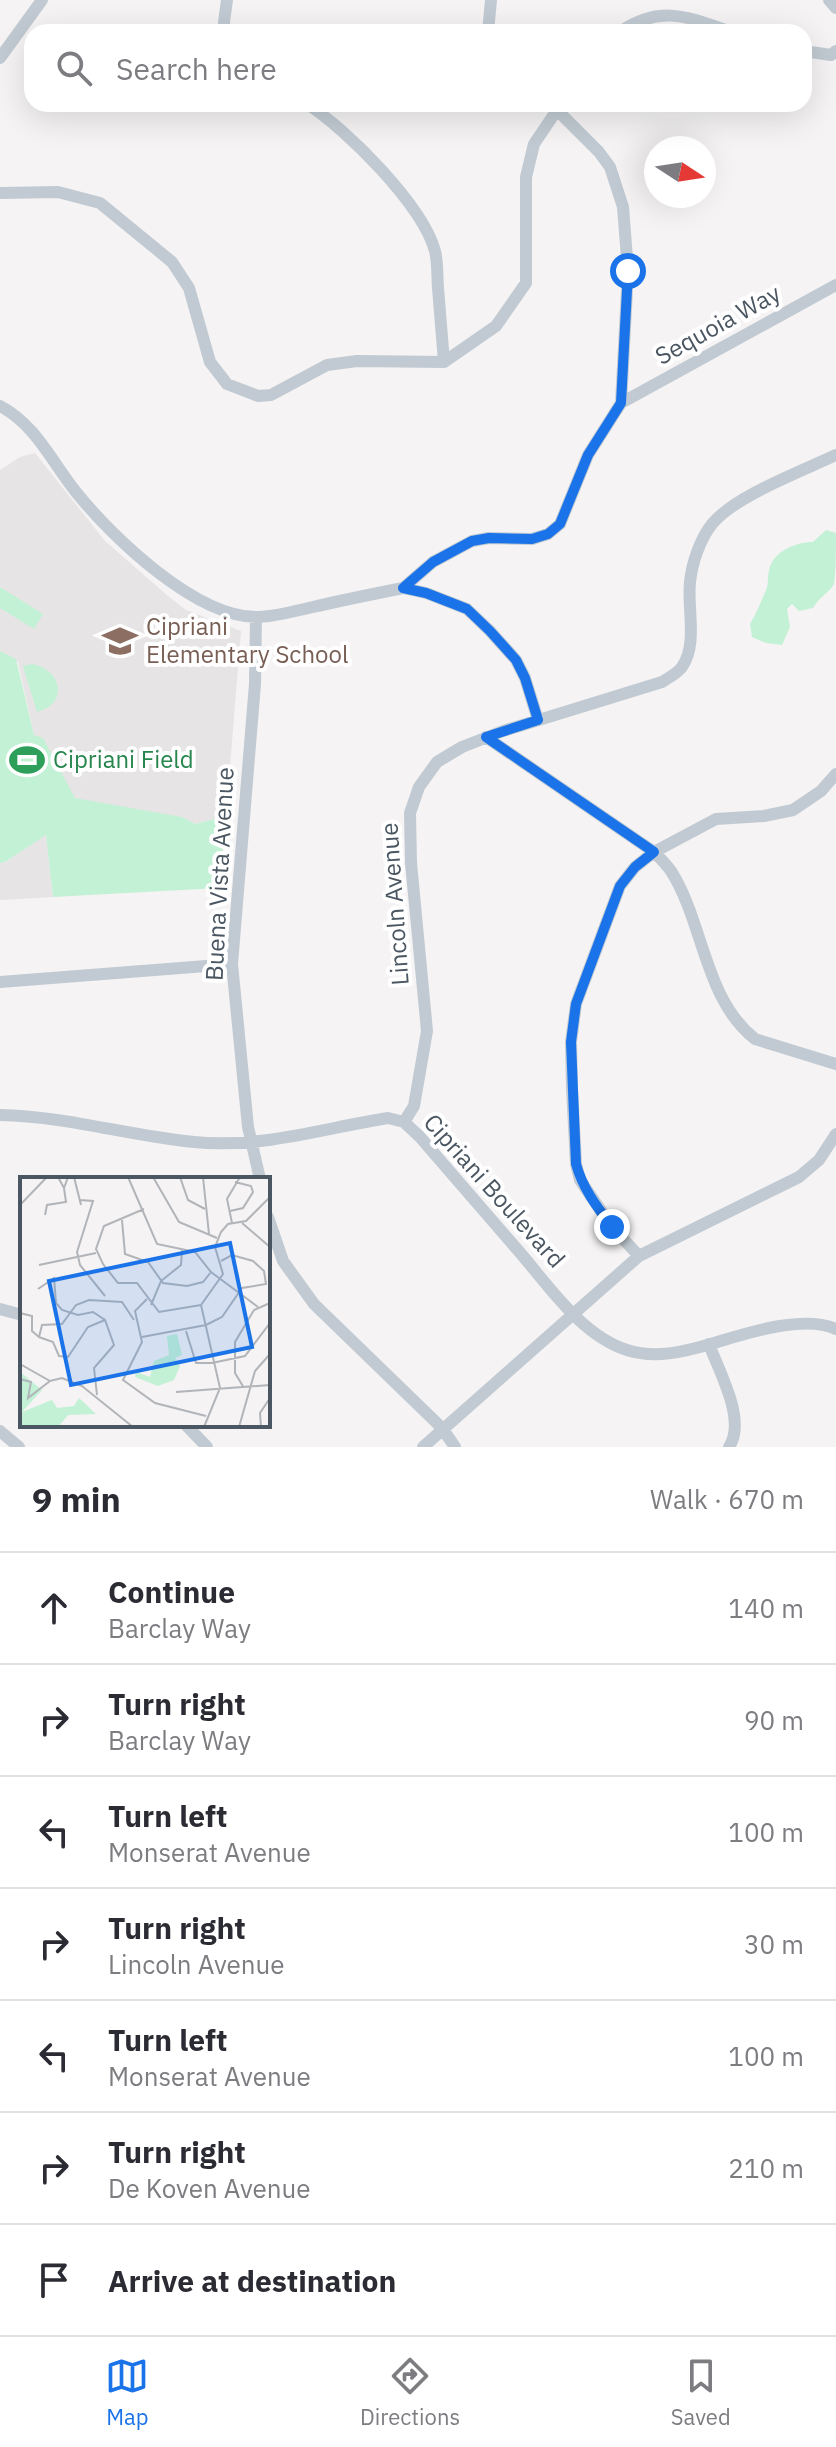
<!DOCTYPE html>
<html lang="en">
<head>
<meta charset="utf-8">
<style>
  body { margin:0; font-family:"IBM Plex Sans",sans-serif; background:#f7f7f7; color:#2b2b33 }
  .compass { position:absolute; left:644px; top:136px; width:72px; height:72px; border-radius:50%; background:#fff; box-shadow:0 8px 32px #0002; rotate:102deg }
  .stop { position:absolute; width:24px; height:24px; margin:-18px; border:6px solid #1a73e8; border-radius:50%; background:#fff }
  .stop.end { background:#1a73e8; border-color:#fff; box-shadow:0 2px 8px #0008 }
  .list { margin:0; padding:0; list-style:none }
  h2 { display:flex; justify-content:space-between; align-items:center; height:104px; margin:0; padding:0 32px; font-size:34px }
  h2 small { font-size:26px; font-weight:400; color:#7c7c81 }
  .list li { display:grid; grid-template-columns:52px 1fr auto; gap:24px; align-items:center; box-sizing:border-box; height:112px; padding:0 32px; border-top:2px solid #e1e1e2 }
  .list b { display:block; font-size:30px; white-space:nowrap }
  .list p { margin:0; font-size:26px; white-space:nowrap; color:#7c7c81 }
  .list em { font-size:26px; font-style:normal; color:#7c7c81 }
  .icon { flex:none; width:44px; height:44px; fill:none; stroke:currentColor; stroke-width:2; stroke-linecap:round; stroke-linejoin:round }
  .map { position:relative; flex:none; width:836px; height:1447px; overflow:hidden }
  .search { position:absolute; background:#fff; box-shadow:0 8px 32px #0002; left:24px; right:24px; top:24px; height:88px; display:flex; align-items:center; gap:20px; box-sizing:border-box; padding:0 28px; border-radius:24px; color:#7c7c81; font-size:30px }
  .sheet { height:888px; background:#fff }
  nav { display:flex; justify-content:space-around; align-items:center; box-sizing:border-box; height:112px; border-top:2px solid #e1e1e2; background:#fff; font-size:22px; color:#7c7c81 }
  nav a { display:grid; justify-items:center; gap:4px }
  nav .on { color:#1a73e8 }
  .map>svg:first-child { display:block }
  .education { fill:#e6e4e5 }
  .green { fill:#c3f1d5 }
  .lines { fill:none; stroke-linecap:round; stroke-linejoin:round }
  .minor { stroke:#c1cad2; stroke-width:12 }
  .route { stroke:#1a73e8; stroke-width:10 }
  .labels { text-anchor:middle; stroke-width:8; stroke-linejoin:round; paint-order:stroke }
  .street-label { font-size:24px; fill:#4a5661; stroke:#fff }
  .education-label { font-size:24px; fill:#785e54; stroke:#fff; text-anchor:start }
  .leisure-label { font-size:24px; fill:#27864d; stroke:#fff; text-anchor:start }
  .inset-road { fill:none; stroke:#b1b4b9; stroke-width:2 }
  .view { fill:#1a73e8; fill-opacity:0.15; stroke:#1a73e8; stroke-width:4 }
  .inset-edge { fill:none; stroke:#4a5661; stroke-width:4 }
</style>
</head>
<body>
<div class="map">
<svg width="836" height="1447" viewBox="0 0 836 1447">
  <rect width="100%" height="100%" fill="#f5f3f3"/>
  <!-- education -->
  <path class="education" d="M35,453L105,541L168,596L186,610L241,631L226,816L195,824L182,817L105,806L75,798L34,735L18,662L0,651V470L20,457Z
    M46,835L53,897L0,900V863L5,862Z"/>
  <!-- green -->
  <path class="green" d="M826,530L836,533C836,547 836,573 834,584C828,594 820,596 813,608L799,611L792,604L787,609L790,627L782,645L766,643L752,637L750,624C757,612 761,602 766,590C769,584 767,578 769,571C772,552 795,542 813,542Z
    M0,587L43,614L34,629L0,608Z
    M0,651L16,659L34,735L43,738L75,798L182,817L195,824L226,816L219,888L53,897L46,835L5,862L0,863Z
    M32,664C62,669 69,704 37,712L23,666Z"/>
  <g class="lines">
    <!-- minor -->
    <path class="minor" d="M829,0L836,8
      M225,32L224,22L227,0
      M488,32L491,0
      M620,32C660,4 688,17 731,32
      M804,51L831,55L836,51
      M0,58L42,0
      M307,104C347,129 423,206 435,251C438,263 437,276 438,288C440,313 442,337 444,362
      M0,193L58,192L100,203L172,262L189,288L210,362L227,384L258,396L271,395L327,365L357,361L444,362L496,326L526,283V177L534,144L561,104
      M621,403L836,285
      M0,406C35,424 52,462 76,492C112,537 197,619 259,617C277,616 295,611 313,607C343,600 373,594 403,588L426,593L467,609L490,631L516,660L525,678L538,720
      M403,588L433,562L472,541L489,538L532,539L548,534L560,524L588,455L621,403L628,271L623,207L610,167L599,152L553,106
      M256,617L255,684L232,964L248,1127L260,1179
      M486,737L654,852C660,858 666,864 671,871C704,923 704,999 755,1039L836,1064
      M0,982L232,964
      M0,1115C65,1116 130,1136 194,1142C259,1149 324,1128 388,1118L404,1122L420,1137C452,1174 484,1211 516,1248C547,1283 580,1335 627,1350C655,1359 683,1352 711,1344C744,1334 803,1314 836,1329
      M404,1122L414,1106L427,1031L411,863L410,813L419,787L437,762L462,747L503,731L662,682C668,678 678,673 682,667C698,644 687,608 690,582C692,563 700,539 712,524C735,496 802,471 836,455
      M268,1217L283,1261L314,1304L442,1428L455,1447
      M639,1256L612,1227L580,1180L576,1164L572,1088L571,1042L576,1004L620,886L635,867L654,852L716,819L764,816L793,810L821,791L836,774
      M0,1309L22,1315
      M709,1344C719,1372 747,1420 729,1447
      M186,1425L207,1447
      M0,1431L19,1447
      M423,1447L639,1256L799,1177L819,1160L836,1134"/>
  </g>
  <g class="lines">
    <!-- route -->
    <path class="route" d="M612,1227C597,1207 583,1189 576,1164L571,1042L576,1004L620,886L635,867L654,852L486,737L538,720L525,678L516,660L490,631L467,609L426,593L403,588L433,562L472,541L489,538L532,539L548,534L560,524L588,455L621,403L628,271"/>
  </g>
  <!-- icons -->
  <defs>
    <g id="school-bare" transform="scale(2.76)"><path d="M0-5L7-2L0 1L-7-2ZM-4 1L0 2.5L4 1V4Q0 6-4 4Z" fill="#8d6e63" stroke="#fff" stroke-width="2.5" paint-order="stroke"/></g>
    <g id="stadium-bare" transform="scale(2.76)"><path d="M0-5a6.5 5 0 1 0 0 10a6.5 5 0 1 0 0-10ZM-3.5-1.8h7v3.6h-7Z" fill="#2e9e5b" stroke="#fff" stroke-width="2.5" paint-order="stroke"/></g>
  </defs>
  <g fill-rule="evenodd">
    <use href="#school-bare" x="120" y="641"/>
    <use href="#stadium-bare" x="27" y="760"/>
  </g>
  <g class="labels">
    <!-- street labels -->
    <g class="street-label">
      <text transform="translate(718 325) rotate(-29)" y="8">Sequoia Way</text>
      <text transform="translate(220 874) rotate(-87)" y="8">Buena Vista Avenue</text>
      <text transform="translate(395 904) rotate(-94)" y="8">Lincoln Avenue</text>
      <text transform="translate(494 1191) rotate(48)" y="8">Cipriani Boulevard</text>
    </g>
    <!-- education labels -->
    <g class="education-label">
      <text x="146" y="635">Cipriani<tspan x="146" dy="28">Elementary School</tspan></text>
    </g>
    <!-- leisure labels -->
    <g class="leisure-label">
      <text x="53" y="768">Cipriani Field</text>
    </g>
  </g>
  <!-- overview -->
  <g transform="translate(20 1177)">
    <rect width="250" height="250" fill="#f5f3f3"/>
    <path d="M157,157L162,178L155,181L160,189L154,203L138,209L115,200L116,195L130,200L134,184L149,178L147,159ZM0,195L22,213L2,235L32,223L37,231L54,229L59,221L76,237L48,238L38,250H0Z" fill="#c3f1d5"/>
    <path class="inset-road" d="M38,0L44,11L48,0M54,0L61,28M108,0L137,67L175,75L191,95L238,130M133,0L159,45L197,61M160,0L168,23L185,32M183,0L189,57M60,23L73,24L57,75L60,88L85,119M0,28L27,0M124,32L84,49L76,72L83,87L98,106H117L139,135L181,128M210,34L223,31L233,15L231,9L215,5M25,38L27,28L46,25L44,11M102,43L105,77L128,85L143,106L167,109L183,105L191,95M212,46L207,22L220,0M222,46L250,70M19,88L76,76M18,112L34,101L36,126L42,133L58,138L73,135L85,143L94,168L74,191L77,218M127,122L115,134L122,165L103,203L135,226L186,239M131,128L141,104L161,88L162,73M181,128L203,97L195,70L201,55L208,47L226,44L250,20M181,128L200,211L184,250M0,136L12,139V154L19,160M85,143L68,150L48,180L39,179L33,165L19,160L22,148L42,147L56,128L69,123L102,125L114,143M166,154L176,186H192L225,179L250,146M122,160L186,148L202,140L222,111L246,107L244,94L233,84L212,78L201,84M0,187L30,204L42,201L62,209L113,250M0,202L11,205L8,221L30,204M224,211L215,196V165L234,133L250,126M156,215L250,208M219,250L235,194L250,177M241,250L240,236L250,221"/>
    <path class="view" d="M210,66L232,170L51,208L29,104Z"/>
    <rect width="250" height="250" class="inset-edge"/>
  </g>
</svg>
<svg class="compass" viewBox="-18 -18 36 36"><path d="M0-13l5 13h-10z" fill="#e53935"/><path d="M0 13l5-13h-10z" fill="#7c7c81"/></svg>
<div class="stop" style="left:628px;top:271px"></div>
<div class="stop end" style="left:612px;top:1227px"></div>
<div class="search"><svg class="icon" aria-label="search" viewBox="0 0 24 24"><circle cx="10" cy="10" r="6"/><path d="M15 15l6 6"/></svg>Search here</div>
</div>
<section class="sheet">
<h2>9 min<small>Walk · 670 m</small></h2>
<ul class="list">
<li><svg class="icon" aria-label="ahead" viewBox="0 0 24 24"><path d="M12 20V5M6 11l6-6 6 6"/></svg><div><b>Continue</b><p>Barclay Way</p></div><em>140 m</em></li>
<li><svg class="icon" aria-label="right" viewBox="0 0 24 24"><path d="M7 20v-9h11M14 6l5 5-5 5"/></svg><div><b>Turn right</b><p>Barclay Way</p></div><em>90 m</em></li>
<li><svg class="icon" aria-label="left" viewBox="0 0 24 24"><path d="M17 20v-9H6M10 6l-5 5 5 5"/></svg><div><b>Turn left</b><p>Monserat Avenue</p></div><em>100 m</em></li>
<li><svg class="icon" aria-label="right" viewBox="0 0 24 24"><path d="M7 20v-9h11M14 6l5 5-5 5"/></svg><div><b>Turn right</b><p>Lincoln Avenue</p></div><em>30 m</em></li>
<li><svg class="icon" aria-label="left" viewBox="0 0 24 24"><path d="M17 20v-9H6M10 6l-5 5 5 5"/></svg><div><b>Turn left</b><p>Monserat Avenue</p></div><em>100 m</em></li>
<li><svg class="icon" aria-label="right" viewBox="0 0 24 24"><path d="M7 20v-9h11M14 6l5 5-5 5"/></svg><div><b>Turn right</b><p>De Koven Avenue</p></div><em>210 m</em></li>
<li><svg class="icon" aria-label="arrive" viewBox="0 0 24 24"><path d="M6 21V4h12l-3 4 3 4H6"/></svg><div><b>Arrive at destination</b></div></li>
</ul>
</section>
<nav>
<a class="on"><svg class="icon" aria-label="map" viewBox="0 0 24 24"><path d="M3 6l6-2 6 2 6-2v14l-6 2-6-2-6 2zM9 4v14M15 6v14"/></svg>Map</a>
<a><svg class="icon" aria-label="directions" viewBox="0 0 24 24"><path d="M12 3l9 9-9 9-9-9zM9 14v-3h6M13 9l2 2-2 2"/></svg>Directions</a>
<a><svg class="icon" aria-label="saved" viewBox="0 0 24 24"><path d="M7 4h10v16l-5-4-5 4z"/></svg>Saved</a>
</nav>
</body>
</html>
